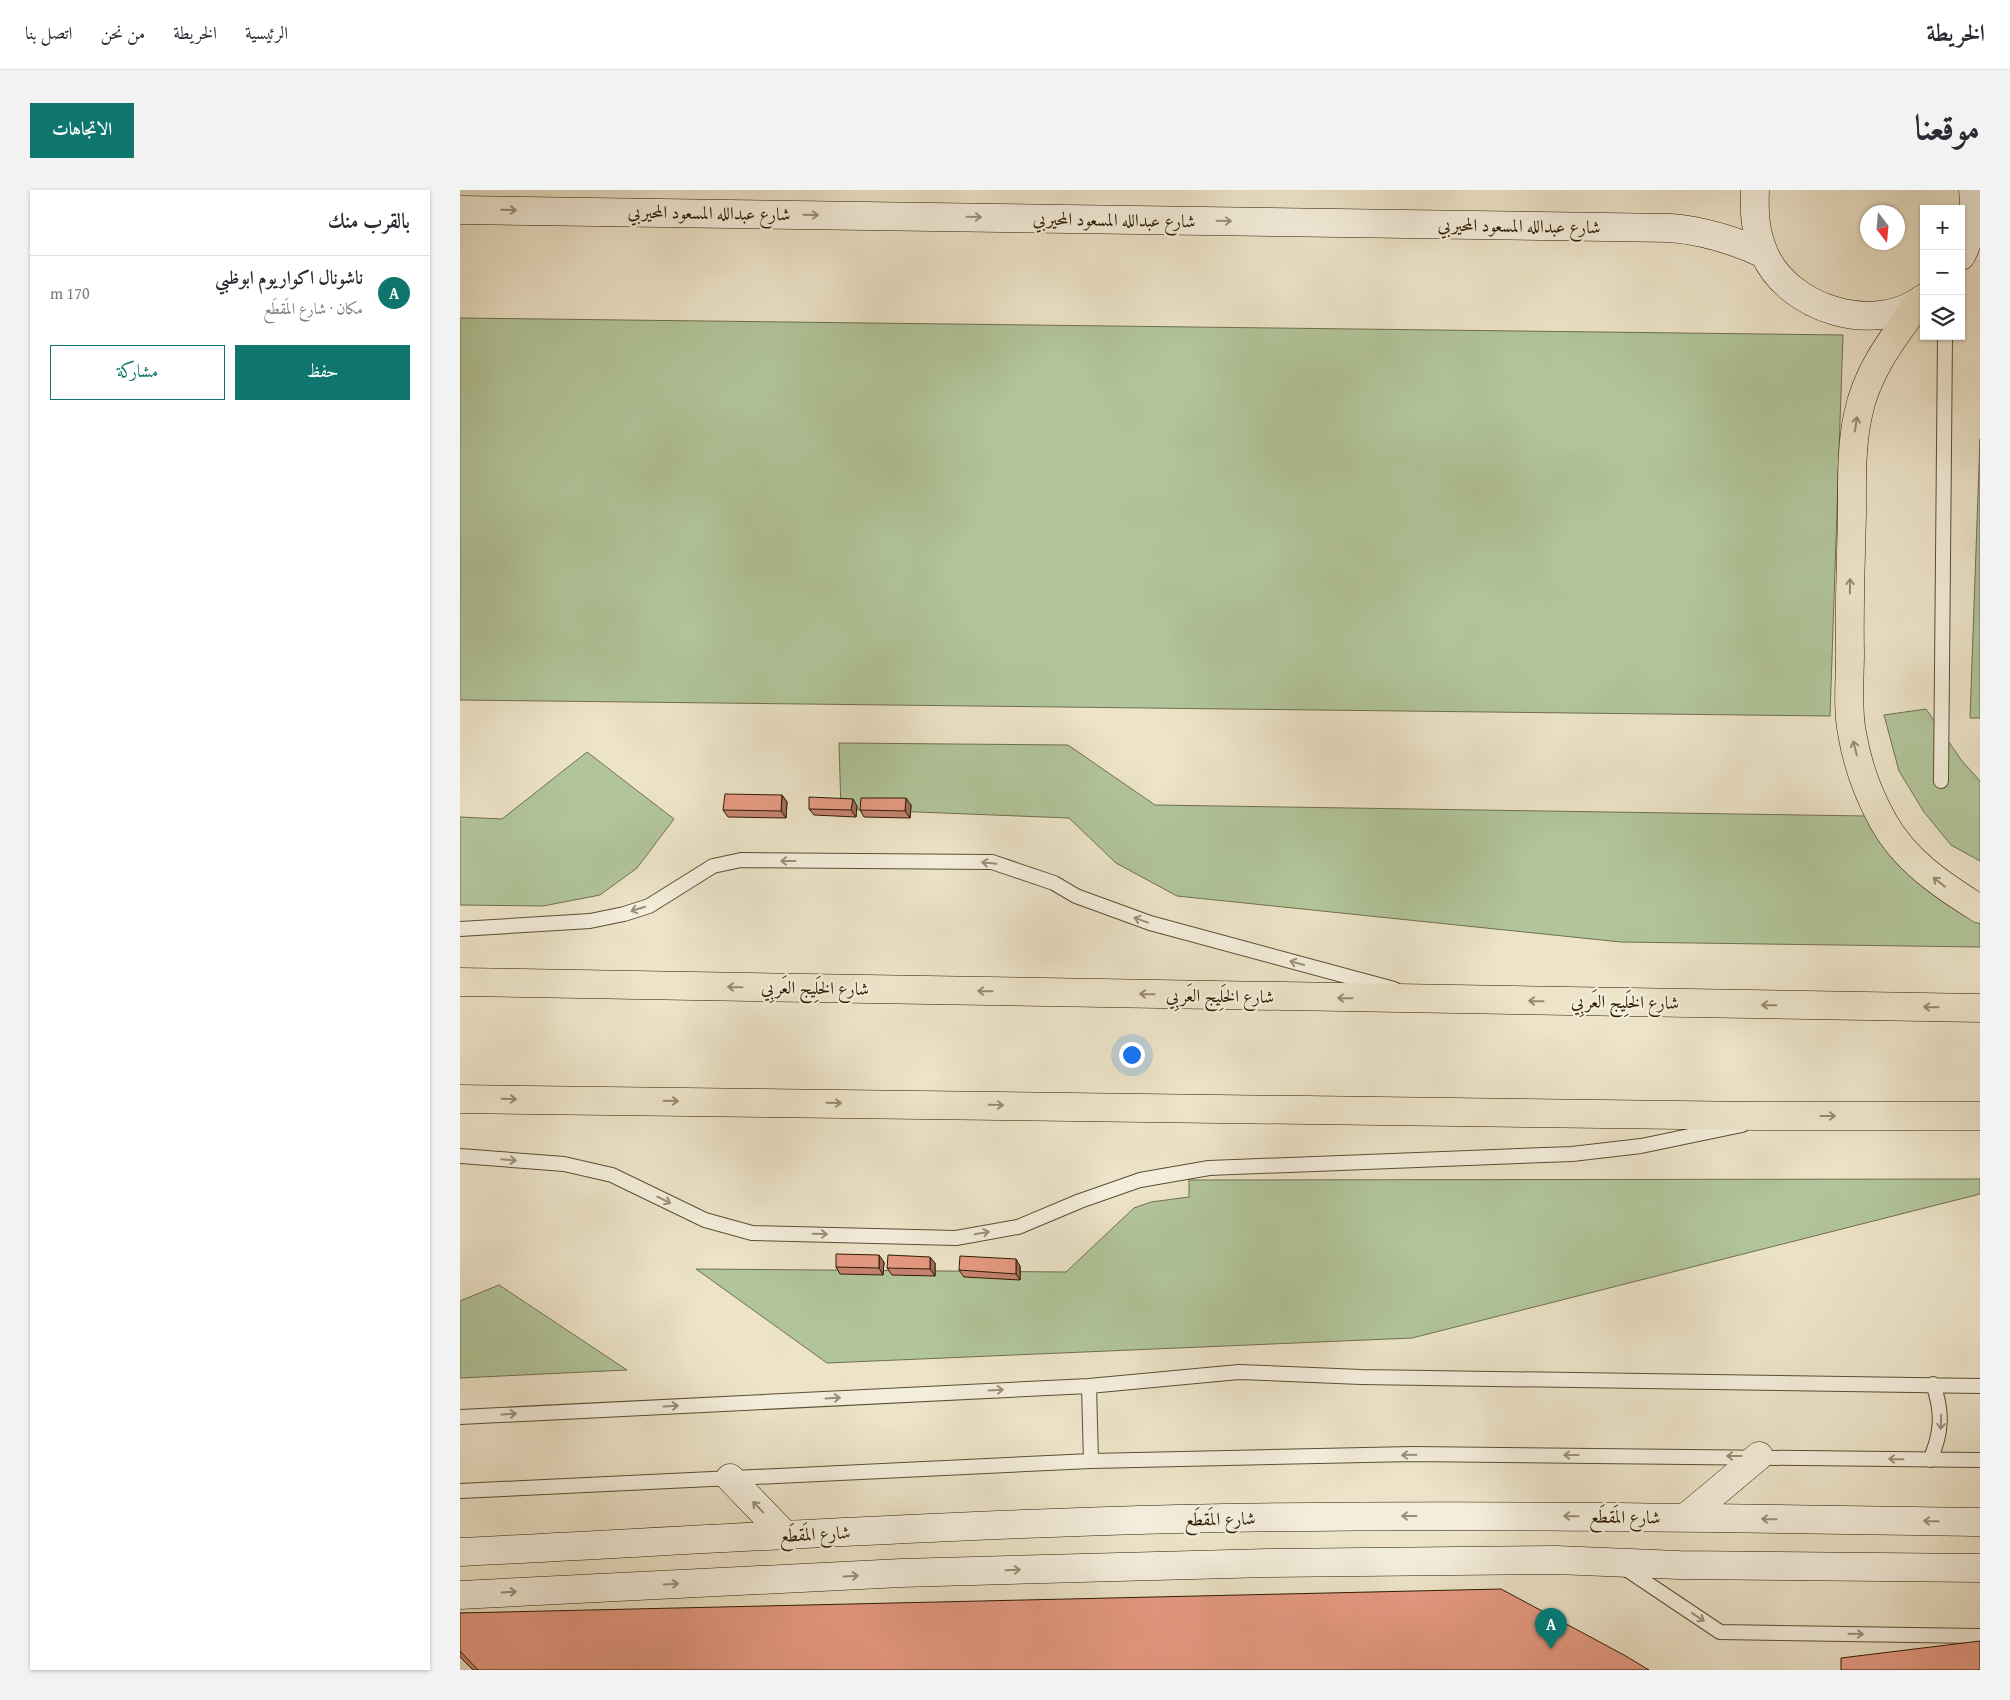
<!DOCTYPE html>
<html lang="ar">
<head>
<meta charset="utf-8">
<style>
  body { margin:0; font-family:"Gentium Book Plus",Amiri,serif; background:#f2f2f3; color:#2b2b33; direction:rtl }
  .controls { position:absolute; right:15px; top:15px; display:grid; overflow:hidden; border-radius:0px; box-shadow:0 1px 4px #0004 }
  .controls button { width:45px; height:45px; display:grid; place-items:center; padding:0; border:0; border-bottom:1px solid #e1e1e2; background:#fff; color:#2b2b33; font:25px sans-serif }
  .compass { position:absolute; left:1400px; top:15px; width:45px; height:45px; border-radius:50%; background:#fff; box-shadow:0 1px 4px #0004; rotate:164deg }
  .you { position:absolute; left:671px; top:864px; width:18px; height:18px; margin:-12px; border:4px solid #fff; border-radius:50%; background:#1a73e8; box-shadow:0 0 0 8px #1a73e833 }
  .badge { display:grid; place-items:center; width:32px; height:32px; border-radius:50%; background:#0f766e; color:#fff; font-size:16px; font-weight:700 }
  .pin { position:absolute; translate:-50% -41px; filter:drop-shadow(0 1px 2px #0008) }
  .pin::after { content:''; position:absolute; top:26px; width:18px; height:15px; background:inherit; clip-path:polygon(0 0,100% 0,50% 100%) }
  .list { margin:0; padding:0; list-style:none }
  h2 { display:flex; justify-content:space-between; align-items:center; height:65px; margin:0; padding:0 20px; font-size:21px }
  h2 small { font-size:16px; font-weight:400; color:#7c7c81 }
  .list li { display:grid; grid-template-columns:32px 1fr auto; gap:15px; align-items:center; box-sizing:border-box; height:75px; padding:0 20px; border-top:1px solid #e1e1e2 }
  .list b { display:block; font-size:19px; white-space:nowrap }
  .list p { margin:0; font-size:16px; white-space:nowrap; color:#7c7c81 }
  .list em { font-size:16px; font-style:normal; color:#7c7c81 }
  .actions { display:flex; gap:10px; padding:15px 20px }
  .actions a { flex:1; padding:11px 0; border:1px solid #0f766e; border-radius:0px; text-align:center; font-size:18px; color:#0f766e }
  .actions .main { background:#0f766e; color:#fff }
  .icon { flex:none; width:28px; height:28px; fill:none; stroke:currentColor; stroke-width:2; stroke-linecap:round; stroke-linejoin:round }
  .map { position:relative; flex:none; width:1520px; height:1480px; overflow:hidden; direction:ltr; border-radius:0px }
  header { display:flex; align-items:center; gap:30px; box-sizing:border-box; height:70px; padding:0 25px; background:#fff; border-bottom:1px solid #e1e1e2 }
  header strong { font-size:24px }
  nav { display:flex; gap:28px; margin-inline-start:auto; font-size:18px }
  .intro { display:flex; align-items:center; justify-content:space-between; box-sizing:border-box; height:120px; padding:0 30px }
  h1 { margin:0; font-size:35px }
  .button { padding:12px 22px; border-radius:0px; background:#0f766e; color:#fff; font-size:18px; font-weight:700 }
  main { display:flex; gap:30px; padding:0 30px }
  aside { flex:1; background:#fff; border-radius:0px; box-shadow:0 1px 4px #0004 }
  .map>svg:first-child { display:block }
  .green { fill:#b2c59a; stroke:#70704d }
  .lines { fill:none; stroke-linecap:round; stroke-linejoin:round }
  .lane-casing { stroke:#5e4d32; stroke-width:16 }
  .secondary-casing { stroke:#2f1b00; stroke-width:29 }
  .highway-casing { stroke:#2f1b00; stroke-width:29 }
  .lane { stroke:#f3eddb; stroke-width:14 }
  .secondary { stroke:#f3eddb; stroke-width:28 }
  .highway { stroke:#ece3c8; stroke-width:28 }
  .wall { fill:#c68471; stroke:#2f1b00 }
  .shaded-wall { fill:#a16c5c; stroke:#2f1b00 }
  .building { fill:#e69a83; stroke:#2f1b00 }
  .oneway { stroke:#9b8e78 }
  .oneway2 { stroke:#97896e }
  .labels { text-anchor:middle; stroke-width:4.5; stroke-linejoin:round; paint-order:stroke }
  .street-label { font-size:18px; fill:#2f1b00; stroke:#f3eddb }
</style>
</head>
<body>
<header>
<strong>الخريطة</strong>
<nav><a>الرئيسية</a><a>الخريطة</a><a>من نحن</a><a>اتصل بنا</a></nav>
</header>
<div class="intro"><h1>موقعنا</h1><a class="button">الاتجاهات</a></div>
<main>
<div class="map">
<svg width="1520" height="1480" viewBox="0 0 1520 1480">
  <rect width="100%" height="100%" fill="#ece3c8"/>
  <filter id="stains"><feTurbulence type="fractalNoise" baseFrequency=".004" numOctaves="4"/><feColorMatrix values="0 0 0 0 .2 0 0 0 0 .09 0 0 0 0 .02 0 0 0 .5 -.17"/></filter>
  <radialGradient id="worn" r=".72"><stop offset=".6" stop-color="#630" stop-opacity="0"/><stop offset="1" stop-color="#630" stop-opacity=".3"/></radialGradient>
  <!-- green -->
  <path class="green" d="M0,128L1383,145L1370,526L0,510Z
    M1520,249V528H1510Z
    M1466,519L1502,571L1520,591V671L1491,655L1464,622L1439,581L1424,525Z
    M379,553L608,555L695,615L1406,626L1450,686L1488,715L1520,731V757L1161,752L717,706L656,673L609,628L381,619Z
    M127,562L214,629L177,678L140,705L83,716L0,715V627L42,629Z
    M1520,989V1004L952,1148L367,1173L236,1079L606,1082L674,1018L691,1012L729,1007V990Z
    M39,1095L167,1180L0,1188V1111Z"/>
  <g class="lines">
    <!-- lane casing -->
    <g class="lane-casing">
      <path id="lane" d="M1481,591L1485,146
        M0,739L130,731L164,724L189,716L253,676L281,670L532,672L594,693L616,706L690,733L934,799
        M0,966L104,974L152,985L245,1030L292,1043L496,1048L558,1037L620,1011L680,990L749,978L1112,964L1181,956L1282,935
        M629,1196L631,1271
        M0,1227L629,1196L779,1182L901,1187L1520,1196
        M1470,1270C1482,1243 1483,1222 1473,1194
        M0,1301L631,1271L953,1264L1520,1270
        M1163,1377L1260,1442L1520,1446"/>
    </g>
    <!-- secondary casing -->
    <g class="secondary-casing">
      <path id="secondary" d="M1295,0C1294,22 1295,42 1304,63C1328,119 1414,146 1464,108
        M0,20L1211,38C1245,41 1274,50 1304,64
        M1501,66C1512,45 1516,24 1513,0
        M270,1288L325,1345
        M1225,1328L1299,1266
        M0,1362C239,1350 478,1335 718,1329C985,1323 1253,1328 1520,1332
        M0,1405L441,1383L808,1373L1096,1370L1219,1375L1520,1378"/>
    </g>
    <!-- highway casing -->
    <g class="highway-casing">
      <path id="highway" d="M1460,111C1434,147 1407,180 1398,225C1391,257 1392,291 1392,323C1391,370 1389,417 1390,463C1390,489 1387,518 1392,543C1397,573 1408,604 1423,631C1445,671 1483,696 1520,719
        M0,792L1520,818
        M0,909L1297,926H1520"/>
    </g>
    <!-- lane -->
    <use href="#lane" class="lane"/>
    <!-- secondary -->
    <use href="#secondary" class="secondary"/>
    <!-- highway -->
    <use href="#highway" class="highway"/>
  </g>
  <!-- wall -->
  <path class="wall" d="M322,605L327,612L326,628L268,627L263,620Z
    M451,615L450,628L404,627L400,620Z
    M397,616L396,627L354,625L349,619Z
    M424,1072L423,1085L380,1084L376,1077Z
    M475,1073V1086L432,1085L427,1078Z
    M560,1076V1090L504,1087L499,1080Z
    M0,1423L1189,1480H13L0,1467Z"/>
  <!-- shaded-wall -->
  <path class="shaded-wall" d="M322,605L327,612L326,628L321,621Z
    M446,608L451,615L450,628L445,621Z
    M393,609L397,616L396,627L391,620Z
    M419,1065L424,1072L423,1085L419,1078Z
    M470,1067L475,1073V1086L470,1079Z
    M556,1069L560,1076V1090L556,1084Z"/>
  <!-- building -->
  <path class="building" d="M265,604L322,605L321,621L263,620Z
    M349,607L393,609L391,620L349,619Z
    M401,608H446L445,621L400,620Z
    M376,1064L419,1065V1078L376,1077Z
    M428,1065L470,1067V1079L427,1078Z
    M500,1066L556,1069V1084L499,1080Z
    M1041,1399L1164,1465L1189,1480H18L0,1461V1423Z
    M1520,1451V1480H1381V1468Z"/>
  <!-- one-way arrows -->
  <defs><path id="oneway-shaft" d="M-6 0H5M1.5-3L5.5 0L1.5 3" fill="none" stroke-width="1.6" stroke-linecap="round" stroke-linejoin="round" transform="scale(1.25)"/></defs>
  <g class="oneway">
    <use href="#oneway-shaft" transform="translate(49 20) rotate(1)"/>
    <use href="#oneway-shaft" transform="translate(351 25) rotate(1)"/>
    <use href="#oneway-shaft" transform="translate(514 27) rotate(1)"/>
    <use href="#oneway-shaft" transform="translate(764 31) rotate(1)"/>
    <use href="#oneway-shaft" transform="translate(328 671) rotate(-180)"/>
    <use href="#oneway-shaft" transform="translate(529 673) rotate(-174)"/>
    <use href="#oneway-shaft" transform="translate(178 719) rotate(163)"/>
    <use href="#oneway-shaft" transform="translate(681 730) rotate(-160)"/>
    <use href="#oneway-shaft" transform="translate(837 773) rotate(-165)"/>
    <use href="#oneway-shaft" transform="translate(49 970) rotate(5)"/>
    <use href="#oneway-shaft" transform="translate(204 1010) rotate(26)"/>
    <use href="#oneway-shaft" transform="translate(522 1043) rotate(-10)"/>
    <use href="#oneway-shaft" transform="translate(360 1044) rotate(1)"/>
    <use href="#oneway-shaft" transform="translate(536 1200) rotate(-3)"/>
    <use href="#oneway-shaft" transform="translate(373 1208) rotate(-3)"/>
    <use href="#oneway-shaft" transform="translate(211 1216) rotate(-3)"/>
    <use href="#oneway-shaft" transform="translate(49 1224) rotate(-3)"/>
    <use href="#oneway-shaft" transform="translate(1481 1232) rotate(92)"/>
    <use href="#oneway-shaft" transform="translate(949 1265) rotate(179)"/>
    <use href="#oneway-shaft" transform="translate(1111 1265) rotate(-180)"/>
    <use href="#oneway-shaft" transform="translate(1274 1266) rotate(-180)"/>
    <use href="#oneway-shaft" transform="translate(1436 1269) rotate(-179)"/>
    <use href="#oneway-shaft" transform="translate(298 1317) rotate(-134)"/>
    <use href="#oneway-shaft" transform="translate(949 1326) rotate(180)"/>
    <use href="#oneway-shaft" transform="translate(1111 1326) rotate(-179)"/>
    <use href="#oneway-shaft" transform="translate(1309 1329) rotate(-179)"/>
    <use href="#oneway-shaft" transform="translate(1471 1331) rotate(-179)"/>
    <use href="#oneway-shaft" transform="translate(553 1380) rotate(-2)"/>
    <use href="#oneway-shaft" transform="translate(391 1386) rotate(-3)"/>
    <use href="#oneway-shaft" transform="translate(211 1394) rotate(-3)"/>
    <use href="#oneway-shaft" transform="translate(49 1402) rotate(-3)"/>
    <use href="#oneway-shaft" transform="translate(1238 1427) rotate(34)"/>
    <use href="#oneway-shaft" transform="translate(1396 1444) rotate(1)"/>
  </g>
  <g class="oneway2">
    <use href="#oneway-shaft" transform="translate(1396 234) rotate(-81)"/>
    <use href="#oneway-shaft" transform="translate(1390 396) rotate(-89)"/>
    <use href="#oneway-shaft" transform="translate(1395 558) rotate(-104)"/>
    <use href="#oneway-shaft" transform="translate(1479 692) rotate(-142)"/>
    <use href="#oneway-shaft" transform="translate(275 797) rotate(-179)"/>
    <use href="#oneway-shaft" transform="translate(525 801) rotate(-179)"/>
    <use href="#oneway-shaft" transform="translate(687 804) rotate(-179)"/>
    <use href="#oneway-shaft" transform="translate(885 808) rotate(-179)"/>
    <use href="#oneway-shaft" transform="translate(1076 811) rotate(-179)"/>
    <use href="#oneway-shaft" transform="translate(1309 815) rotate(-179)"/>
    <use href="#oneway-shaft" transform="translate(1471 817) rotate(-179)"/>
    <use href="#oneway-shaft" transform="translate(49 909) rotate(1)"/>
    <use href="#oneway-shaft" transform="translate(211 911) rotate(1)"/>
    <use href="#oneway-shaft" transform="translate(374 913) rotate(1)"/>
    <use href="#oneway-shaft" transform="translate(536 915) rotate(1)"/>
    <use href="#oneway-shaft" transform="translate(1368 926)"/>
  </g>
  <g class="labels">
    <!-- street labels -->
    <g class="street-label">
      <text transform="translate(249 23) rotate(1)" y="6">شارع عبدالله المسعود المحيربي</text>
      <text transform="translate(654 30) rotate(1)" y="6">شارع عبدالله المسعود المحيربي</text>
      <text transform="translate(1059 36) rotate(1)" y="6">شارع عبدالله المسعود المحيربي</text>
      <text transform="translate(355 798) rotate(1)" y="6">شارع الخَلِيج العَربِي</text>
      <text transform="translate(760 806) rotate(1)" y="6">شارع الخَلِيج العَربِي</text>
      <text transform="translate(1165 812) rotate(1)" y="6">شارع الخَلِيج العَربِي</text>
      <text transform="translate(1165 1327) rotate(1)" y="6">شارع المَقطَع</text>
      <text transform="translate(760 1329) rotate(-1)" y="6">شارع المَقطَع</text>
      <text transform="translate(355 1344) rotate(-3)" y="6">شارع المَقطَع</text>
    </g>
  </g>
  <rect width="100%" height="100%" filter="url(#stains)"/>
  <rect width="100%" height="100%" fill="url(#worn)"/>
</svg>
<div class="controls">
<button>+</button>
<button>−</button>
<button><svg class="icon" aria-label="layers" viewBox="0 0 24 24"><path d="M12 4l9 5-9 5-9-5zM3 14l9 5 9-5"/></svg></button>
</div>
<svg class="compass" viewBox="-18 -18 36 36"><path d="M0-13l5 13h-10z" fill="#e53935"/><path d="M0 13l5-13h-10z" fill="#7c7c81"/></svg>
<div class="you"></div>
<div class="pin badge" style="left:1091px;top:1459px">A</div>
</div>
<aside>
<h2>بالقرب منك<small></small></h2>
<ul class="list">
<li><span class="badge">A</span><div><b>ناشونال اكواريوم ابوظبي</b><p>مكان · شارع المَقطَع</p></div><em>170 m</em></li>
</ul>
<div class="actions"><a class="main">حفظ</a><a>مشاركة</a></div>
</aside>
</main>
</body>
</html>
